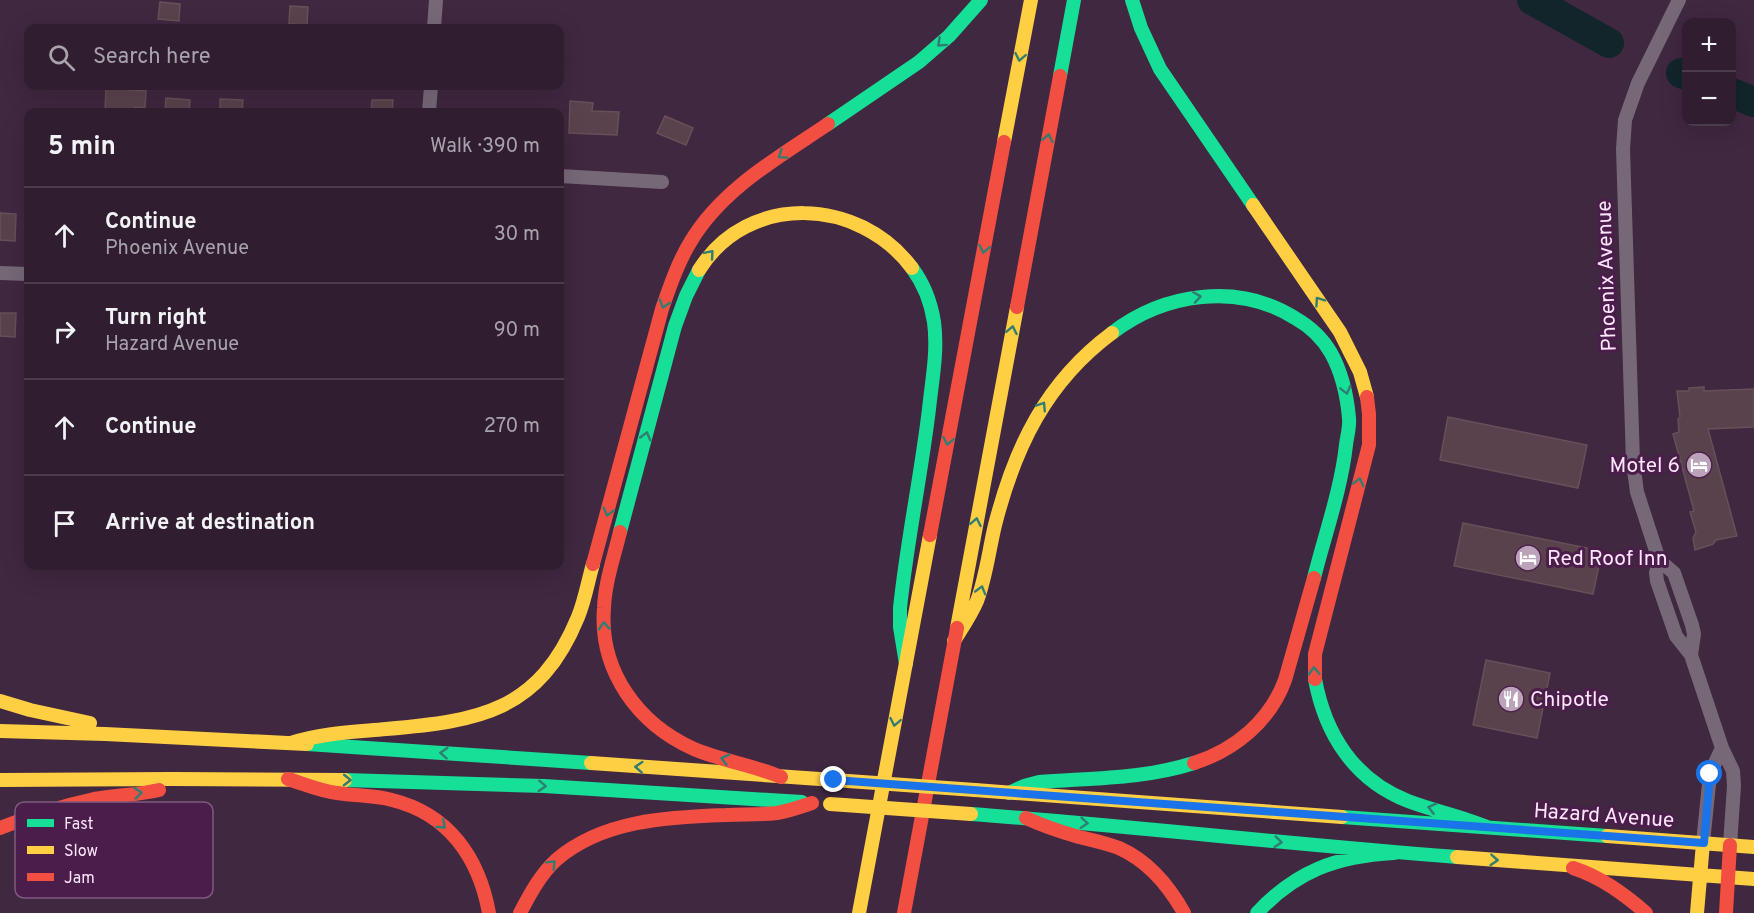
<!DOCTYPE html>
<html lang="en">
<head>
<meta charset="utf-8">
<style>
  body { margin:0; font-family:Overpass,sans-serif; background:#3c2b3c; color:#f1f3f6 }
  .controls { position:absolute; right:18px; top:18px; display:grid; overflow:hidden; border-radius:12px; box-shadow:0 6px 24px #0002 }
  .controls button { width:54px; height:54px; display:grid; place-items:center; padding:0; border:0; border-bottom:2px solid #4b3c4c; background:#301e30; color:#f1f3f6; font:30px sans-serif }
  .stop { position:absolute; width:18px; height:18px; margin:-14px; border:4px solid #1a73e8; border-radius:50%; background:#fff }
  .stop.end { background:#1a73e8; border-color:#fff; box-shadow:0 2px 6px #0008 }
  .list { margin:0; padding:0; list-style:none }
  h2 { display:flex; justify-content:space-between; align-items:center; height:78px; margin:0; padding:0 24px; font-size:26px }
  h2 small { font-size:20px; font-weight:400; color:#a8a2ab }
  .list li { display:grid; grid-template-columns:39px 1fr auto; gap:18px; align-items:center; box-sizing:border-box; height:96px; padding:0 24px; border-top:2px solid #4b3c4c }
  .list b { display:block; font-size:22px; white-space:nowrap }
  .list p { margin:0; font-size:20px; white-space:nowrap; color:#a8a2ab }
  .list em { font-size:20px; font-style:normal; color:#a8a2ab }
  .icon { flex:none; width:33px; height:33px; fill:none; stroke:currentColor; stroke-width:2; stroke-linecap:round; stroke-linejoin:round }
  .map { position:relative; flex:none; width:1754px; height:913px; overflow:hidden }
  .search { position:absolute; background:#301e30; box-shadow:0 6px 24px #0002; left:24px; top:24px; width:540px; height:66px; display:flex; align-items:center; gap:15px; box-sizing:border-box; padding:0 21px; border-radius:12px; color:#a8a2ab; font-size:22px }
  .panel { position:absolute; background:#301e30; box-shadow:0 6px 24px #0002; left:24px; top:108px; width:540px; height:462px; border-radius:12px }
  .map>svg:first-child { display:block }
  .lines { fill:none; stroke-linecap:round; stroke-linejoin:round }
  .river { stroke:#11252b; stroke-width:30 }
  .building { fill:#5a424c; stroke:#684f58; stroke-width:1.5 }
  .street { stroke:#776877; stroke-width:14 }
  .fast { stroke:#16e098; stroke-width:14 }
  .slow { stroke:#ffcf43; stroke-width:14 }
  .jam { stroke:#f24e42; stroke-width:14 }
  .slow-bridge { stroke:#ffcf43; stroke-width:14 }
  .oneway { stroke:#307e72 }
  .route { stroke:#1a73e8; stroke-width:8 }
  .labels { text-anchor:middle; stroke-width:6; stroke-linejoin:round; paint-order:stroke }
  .street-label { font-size:21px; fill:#fde5fc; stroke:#4b1d4b }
  .poi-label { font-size:21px; fill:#fde5fc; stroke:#4b1d4b; text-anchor:start }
  .key { fill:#4b1d4b; stroke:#805980; stroke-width:1.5 }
  .key-label { font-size:16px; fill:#fde5fc }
</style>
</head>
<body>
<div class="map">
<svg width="1754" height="913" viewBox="0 0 1754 913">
  <rect width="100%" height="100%" fill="#402840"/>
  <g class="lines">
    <!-- river -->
    <path class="river" d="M1532,0L1609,43
      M1681,73L1686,75
      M1732,93L1754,102"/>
  </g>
  <!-- building -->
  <path class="building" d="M160,2L180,4L179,21L158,19Z
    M290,6L308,7L307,25L289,24Z
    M106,88L146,91L145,108L135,107L134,112L118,111V112H105Z
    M166,98L190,100L189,112H165Z
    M220,99L243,100L242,112H220Z
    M372,100H393L392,112H371Z
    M570,101L593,103L592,111L619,112L617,135L569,133Z
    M665,116L693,128L686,145L657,133Z
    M0,213L16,214L15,241L0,240Z
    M0,313H16L15,337L0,336Z
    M1704,387V391L1754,389V427L1708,429L1737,536L1716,540L1713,544L1695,550L1693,538L1696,532L1690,512L1694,511L1673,434L1679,432L1678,419L1680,417L1677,391H1689V388Z
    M1448,417L1587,445L1578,488L1440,460Z
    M1463,523L1602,551L1593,594L1454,566Z
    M1486,660L1550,673L1537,738L1473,725Z"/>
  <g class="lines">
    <!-- street -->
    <path class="street" d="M1679,0L1638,83L1625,120L1623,149L1633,462L1637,492L1659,560L1656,573L1657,581L1676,636L1691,655L1722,748L1733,771L1734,786L1730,845
      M434,28L436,0
      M429,112L431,86
      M560,176L662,182
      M0,273L28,274
      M1659,560L1674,573L1692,625L1694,634L1691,655
      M1703,843L1710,774L1722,748"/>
    <!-- fast -->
    <path class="fast" d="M1132,0L1141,28L1160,69L1253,205
      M1060,76L1074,0
      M828,124L919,62L949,36L981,0
      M1112,333C1164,293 1238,282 1295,318C1309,326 1323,339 1331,353C1342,373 1347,395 1349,418C1350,427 1347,436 1346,445C1341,490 1325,534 1314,578
      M620,532L675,326L686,296L699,270
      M906,664L900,627V608C907,541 921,476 929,409C932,380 938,351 934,322C931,303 924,284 912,268
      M1315,679C1325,734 1354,780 1408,801C1434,811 1461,816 1487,827
      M307,744L591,763
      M345,780L544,786L802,802
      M1009,793L1024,786L1039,782C1091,778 1144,779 1194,763
      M971,814C1133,826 1295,845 1457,857
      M1342,817L1607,836
      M1257,913C1296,871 1337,856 1394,853"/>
    <!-- slow -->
    <path class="slow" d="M1004,142L1031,0
      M1253,205L1340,332L1360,372L1367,397
      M699,270C748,192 859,197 912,268
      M957,628L1017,307
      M954,641C962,628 971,615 977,601C986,577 989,550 995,525C1015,447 1046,382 1112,333
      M0,701L30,710L90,723
      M0,731L105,734L307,744
      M291,743C322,733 354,732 386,729C479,721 539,712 578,617C585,600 588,581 593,564
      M591,763L834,780
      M0,780L172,779L345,780
      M975,790L1342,817
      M1607,836L1754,847
      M1457,857L1754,879
      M859,913L930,535
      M1697,913L1703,843"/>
    <!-- jam -->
    <path class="jam" d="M1017,307L1060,76
      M620,532C614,557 605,582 604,608C599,671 638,724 694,749C722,761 753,765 781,777
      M930,535L1004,142
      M593,564L662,309C670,286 678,262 691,241C722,189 779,157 828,124
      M1315,679V654L1369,445V414L1367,397
      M1194,763C1235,750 1270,721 1285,680L1314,578
      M288,779C304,784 320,791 337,793C355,796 374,795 392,800C449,814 479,858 489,913
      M1026,818C1043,826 1061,832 1079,837C1092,840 1106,843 1119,848C1148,861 1169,886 1184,913
      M0,828C30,816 62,806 94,799C116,795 138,795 159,790
      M1573,868C1601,877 1624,894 1646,913
      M520,913C530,894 540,875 556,860C602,820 668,817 726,815C743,814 760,815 777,813C789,811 800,807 812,803
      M904,913L957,628
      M1726,913L1730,845"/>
    <!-- slow-bridge -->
    <path class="slow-bridge" d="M834,780L975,790
      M830,804L971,814"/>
  </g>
  <!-- one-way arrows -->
  <defs><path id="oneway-chevron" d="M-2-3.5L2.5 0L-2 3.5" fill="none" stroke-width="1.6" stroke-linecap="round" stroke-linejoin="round" transform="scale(1.5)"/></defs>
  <g class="oneway">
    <use href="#oneway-chevron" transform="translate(941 43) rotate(138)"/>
    <use href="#oneway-chevron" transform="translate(1020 57) rotate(101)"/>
    <use href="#oneway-chevron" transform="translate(1048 138) rotate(-79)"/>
    <use href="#oneway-chevron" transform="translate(782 155) rotate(146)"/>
    <use href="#oneway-chevron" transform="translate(984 249) rotate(101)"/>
    <use href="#oneway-chevron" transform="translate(710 254) rotate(-50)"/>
    <use href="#oneway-chevron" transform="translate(1197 297) rotate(-9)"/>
    <use href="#oneway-chevron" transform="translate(1319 301) rotate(-125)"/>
    <use href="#oneway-chevron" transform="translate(664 304) rotate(107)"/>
    <use href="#oneway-chevron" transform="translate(1012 330) rotate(-79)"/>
    <use href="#oneway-chevron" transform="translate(1346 390) rotate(76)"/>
    <use href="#oneway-chevron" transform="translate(1042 406) rotate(-57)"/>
    <use href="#oneway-chevron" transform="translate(646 436) rotate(-75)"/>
    <use href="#oneway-chevron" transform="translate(948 441) rotate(101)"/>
    <use href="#oneway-chevron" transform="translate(1359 482) rotate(-75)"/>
    <use href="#oneway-chevron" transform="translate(608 512) rotate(105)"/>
    <use href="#oneway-chevron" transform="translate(976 522) rotate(-79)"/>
    <use href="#oneway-chevron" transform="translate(981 590) rotate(-74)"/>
    <use href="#oneway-chevron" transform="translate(604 626) rotate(-94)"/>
    <use href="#oneway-chevron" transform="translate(1314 671) rotate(-92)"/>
    <use href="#oneway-chevron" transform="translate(895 722) rotate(101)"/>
    <use href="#oneway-chevron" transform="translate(444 753) rotate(-176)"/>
    <use href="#oneway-chevron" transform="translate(725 759) rotate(-165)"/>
    <use href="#oneway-chevron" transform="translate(639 767) rotate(-176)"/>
    <use href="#oneway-chevron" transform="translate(347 780) rotate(1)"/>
    <use href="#oneway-chevron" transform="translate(542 786) rotate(3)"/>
    <use href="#oneway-chevron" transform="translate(138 793) rotate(-6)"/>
    <use href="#oneway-chevron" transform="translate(1432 808) rotate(-166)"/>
    <use href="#oneway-chevron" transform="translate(1084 823) rotate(5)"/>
    <use href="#oneway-chevron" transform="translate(442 825) rotate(41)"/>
    <use href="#oneway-chevron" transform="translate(1278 842) rotate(6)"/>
    <use href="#oneway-chevron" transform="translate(1494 860) rotate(4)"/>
    <use href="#oneway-chevron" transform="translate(552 864) rotate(-45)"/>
  </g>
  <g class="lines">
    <!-- route -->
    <path class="route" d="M834,780L1704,843L1710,774"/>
  </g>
  <!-- icons -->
  <defs>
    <g id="hotel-disc" transform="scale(1.35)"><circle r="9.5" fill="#bba3ba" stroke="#4b1d4b"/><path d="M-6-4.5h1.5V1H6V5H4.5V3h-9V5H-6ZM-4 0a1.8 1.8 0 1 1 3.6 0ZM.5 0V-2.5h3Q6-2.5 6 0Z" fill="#fff"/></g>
    <g id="restaurant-disc" transform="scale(1.35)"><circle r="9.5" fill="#bba3ba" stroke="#4b1d4b"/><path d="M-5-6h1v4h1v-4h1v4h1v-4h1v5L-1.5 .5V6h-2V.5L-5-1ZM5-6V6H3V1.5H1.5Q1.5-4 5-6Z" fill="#fff"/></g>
  </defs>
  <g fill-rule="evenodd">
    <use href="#hotel-disc" x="1699" y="465"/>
    <use href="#hotel-disc" x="1528" y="558"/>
    <use href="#restaurant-disc" x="1511" y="699"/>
  </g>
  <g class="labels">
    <!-- street labels -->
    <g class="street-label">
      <text transform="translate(1606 276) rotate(-92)" y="7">Phoenix Avenue</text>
      <text transform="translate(1604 815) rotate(4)" y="7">Hazard Avenue</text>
    </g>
    <!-- poi labels -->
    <g class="poi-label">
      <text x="1680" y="472" text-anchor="end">Motel 6</text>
      <text x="1547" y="565">Red Roof Inn</text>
      <text x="1530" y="706">Chipotle</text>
    </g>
  </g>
  <!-- legend -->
  <rect x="15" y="802" width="198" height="96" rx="9" class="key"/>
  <rect x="27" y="819" width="27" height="8" fill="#16e098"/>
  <rect x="27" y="846" width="27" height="8" fill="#ffcf43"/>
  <rect x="27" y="873" width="27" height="8" fill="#f24e42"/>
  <g class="key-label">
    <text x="64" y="829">Fast</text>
    <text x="64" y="856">Slow</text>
    <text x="64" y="883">Jam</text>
  </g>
</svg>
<div class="controls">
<button>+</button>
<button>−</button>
</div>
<div class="stop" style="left:1710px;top:774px"></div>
<div class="stop end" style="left:834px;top:780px"></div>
<div class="search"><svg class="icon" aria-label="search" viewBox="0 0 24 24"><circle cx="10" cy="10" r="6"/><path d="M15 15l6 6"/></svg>Search here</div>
<section class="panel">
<h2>5 min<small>Walk · 390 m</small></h2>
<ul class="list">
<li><svg class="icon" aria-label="ahead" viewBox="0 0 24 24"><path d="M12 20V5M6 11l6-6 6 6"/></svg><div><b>Continue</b><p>Phoenix Avenue</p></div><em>30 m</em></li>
<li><svg class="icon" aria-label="right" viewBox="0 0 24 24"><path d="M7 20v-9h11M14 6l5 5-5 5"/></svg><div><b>Turn right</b><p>Hazard Avenue</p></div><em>90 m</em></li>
<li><svg class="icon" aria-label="ahead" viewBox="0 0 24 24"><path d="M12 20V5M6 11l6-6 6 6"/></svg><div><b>Continue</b></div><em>270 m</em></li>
<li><svg class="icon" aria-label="arrive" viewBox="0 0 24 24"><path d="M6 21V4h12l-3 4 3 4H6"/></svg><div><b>Arrive at destination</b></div></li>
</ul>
</section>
</div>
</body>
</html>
